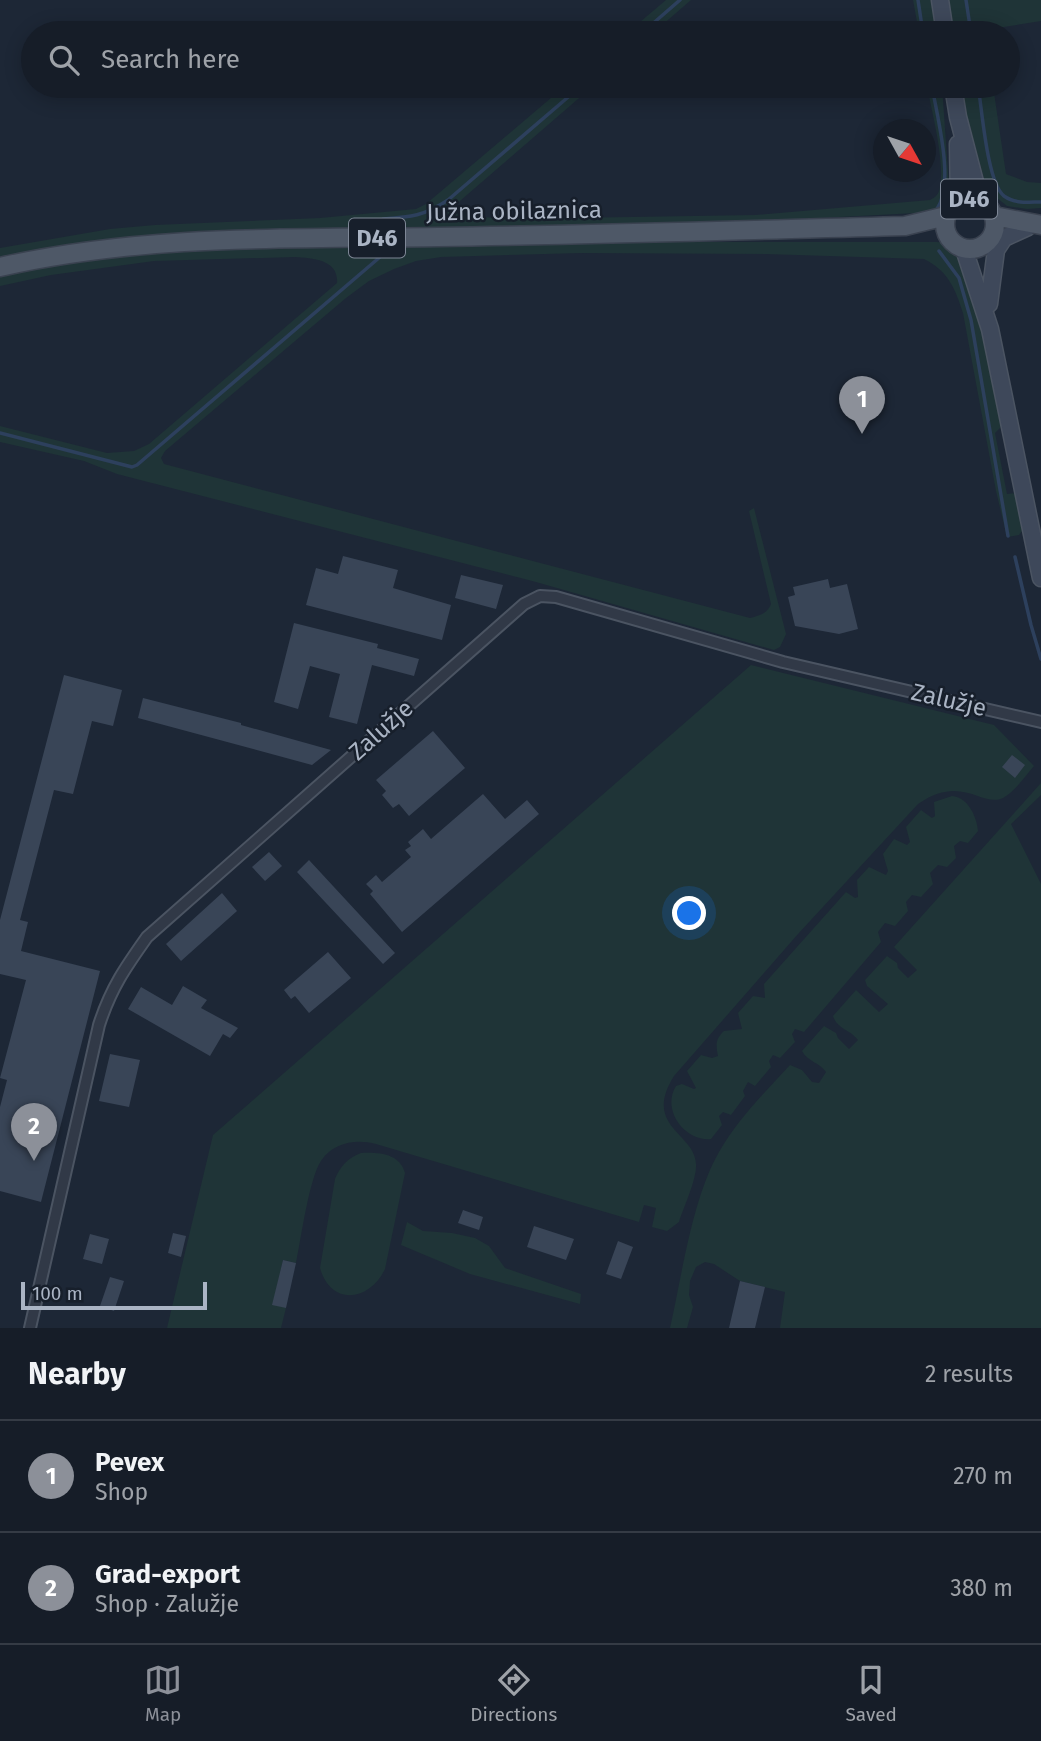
<!DOCTYPE html>
<html lang="en">
<head>
<meta charset="utf-8">
<style>
  body { margin:0; font-family:"Fira Sans",sans-serif; background:#232a34; color:#f1f3f6 }
  .compass { position:absolute; left:873px; top:119px; width:63px; height:63px; border-radius:50%; background:#161d28; box-shadow:0 4px 18px #0003; rotate:130deg }
  .scale { position:absolute; left:21px; bottom:18px; width:186px; box-sizing:border-box; padding-left:7px; border:4px solid #aab4c4; border-top:0; font-size:19px; line-height:24px; white-space:nowrap; color:#aab4c4; -webkit-text-stroke:5px #171f2b; paint-order:stroke }
  .you { position:absolute; left:690px; top:914px; width:24px; height:24px; margin:-18px; border:5px solid #fff; border-radius:50%; background:#1a73e8; box-shadow:0 0 0 10px #1a73e833 }
  .badge { display:grid; place-items:center; width:46px; height:46px; border-radius:50%; background:#8c9099; color:#fff; font-size:23px; font-weight:700 }
  .pin { position:absolute; translate:-50% -58px; filter:drop-shadow(0 2px 4px #0008) }
  .pin::after { content:''; position:absolute; top:37px; width:24px; height:21px; background:inherit; clip-path:polygon(0 0,100% 0,50% 100%) }
  .list { margin:0; padding:0; list-style:none }
  h2 { display:flex; justify-content:space-between; align-items:center; height:91px; margin:0; padding:0 28px; font-size:30px }
  h2 small { font-size:23px; font-weight:400; color:#9ea2a8 }
  .list li { display:grid; grid-template-columns:46px 1fr auto; gap:21px; align-items:center; box-sizing:border-box; height:112px; padding:0 28px; border-top:2px solid #353b45 }
  .list b { display:block; font-size:26px; white-space:nowrap }
  .list p { margin:0; font-size:23px; white-space:nowrap; color:#9ea2a8 }
  .list em { font-size:23px; font-style:normal; color:#9ea2a8 }
  .icon { flex:none; width:38px; height:38px; fill:none; stroke:currentColor; stroke-width:2; stroke-linecap:round; stroke-linejoin:round }
  .map { position:relative; flex:none; width:1041px; height:1328px; overflow:hidden }
  .search { position:absolute; background:#161d28; box-shadow:0 4px 18px #0003; left:21px; right:21px; top:21px; height:77px; display:flex; align-items:center; gap:18px; box-sizing:border-box; padding:0 24px; border-radius:38px; color:#9ea2a8; font-size:26px }
  .sheet { height:315px; background:#161d28 }
  nav { display:flex; justify-content:space-around; align-items:center; box-sizing:border-box; height:98px; border-top:2px solid #353b45; background:#161d28; font-size:19px; color:#9ea2a8 }
  nav a { display:grid; justify-items:center; gap:4px }
  nav .on { color:#8c9099 }
  .map>svg:first-child { display:block }
  .green { fill:#1f3437 }
  .lines { fill:none; stroke-linecap:round; stroke-linejoin:round }
  .stream { stroke:#2d405d; stroke-width:3.5 }
  .building { fill:#394557 }
  .minor-casing { stroke:#4b5462; stroke-width:14 }
  .secondary-casing { stroke:#4b5462; stroke-width:19 }
  .primary-casing { stroke:#3a4250; stroke-width:21 }
  .minor { stroke:#313947; stroke-width:10 }
  .secondary { stroke:#3e485a; stroke-width:16 }
  .primary { stroke:#4e5867; stroke-width:18 }
  .labels { text-anchor:middle; stroke-width:5; stroke-linejoin:round; paint-order:stroke }
  .shield { fill:#171f2b; stroke:#7e8796; stroke-width:2 }
  .shield-label { font-size:23px; font-weight:bold; fill:#aab4c4 }
  .street-label { font-size:24px; fill:#aab4c4; stroke:#171f2b }
</style>
</head>
<body>
<div class="map">
<svg width="1041" height="1328" viewBox="0 0 1041 1328">
  <rect width="100%" height="100%" fill="#1d2736"/>
  <!-- green -->
  <path class="green" d="M666,0H691L653,33H627Z
    M913,0H933L938,33H919Z
    M946,0H1041V21L985,30V33H951Z
    M565,86H593L453,207L457,214L503,219L755,215L930,200C936,197 939,194 940,187C945,161 932,113 927,86H942L949,186L945,201L940,207L917,213L622,228L436,231L0,261V248L110,229L155,225L320,218L416,209L426,204Z
    M959,86H993L1006,174L1027,182L1041,183V208L1027,209L1007,206L987,190Z
    M663,242H927C936,242 947,241 954,247C974,265 996,395 1002,426L995,433L1007,494L1016,493L1023,530L1019,535L1007,537L996,491L963,313C955,288 948,271 924,259L765,254L581,253L441,257L416,261L394,269L369,281L346,298L165,451L161,458L164,464L750,618C760,615 767,614 771,604L749,511L754,508L786,634L780,647L774,650L536,582L117,474L84,461L0,442V426L107,453L134,451L149,444L337,283C339,260 313,258 295,257L154,261L51,275L0,286V276L92,259L164,251L347,244Z
    M751,665L994,725L1034,766C1025,776 1015,792 1003,798C982,808 962,773 918,804L798,934L674,1076C642,1127 695,1133 696,1164C697,1179 684,1206 679,1222L667,1231L652,1227L656,1208L644,1205L639,1222L376,1144C356,1139 334,1142 321,1161C309,1179 301,1239 296,1263L283,1260L273,1304L286,1308L281,1328H167L213,1135Z
    M1041,783V795L1011,824L1041,884V1328H780L785,1292L740,1281L714,1264L705,1262L696,1267L690,1281L689,1295L693,1307L687,1328H670C682,1275 692,1199 719,1152C737,1120 765,1092 790,1065L802,1070L812,1082L819,1083L826,1072C819,1062 808,1062 802,1051L824,1026L836,1033L838,1038L849,1049L858,1040C851,1030 837,1029 833,1016L856,990L879,1012L888,1004L867,986L865,980L887,956L897,963L898,968L908,978L917,970L894,947Z
    M952,796C968,797 977,817 978,831L968,843L960,841L954,846L956,858L947,867L938,865L930,873L933,884L921,897L912,895L906,902L908,911L895,926L885,923L878,932L881,942L804,1032L795,1029L792,1034L795,1042L780,1058L773,1055L769,1061L771,1067L755,1086L748,1082L743,1091L745,1096L731,1115L723,1112L719,1116L722,1125L711,1139C685,1142 661,1110 676,1086L682,1084L694,1089L696,1088L687,1071L701,1055L712,1058L718,1056C716,1045 715,1039 724,1031L742,1029L738,1013L753,996L765,998L764,984L846,892L855,898L858,897L857,880L869,867L886,875L888,871L883,854L894,839L907,845L910,842L906,827L921,810L932,818L935,816L934,802Z
    M361,1153C380,1152 400,1154 405,1173L385,1269C370,1301 331,1307 320,1268L335,1179C341,1165 348,1158 361,1153Z
    M407,1222L423,1231L452,1233L475,1238L489,1246L505,1268L581,1294L580,1304L470,1274L401,1245Z"/>
  <g class="lines">
    <!-- stream -->
    <path class="stream" d="M918,0L923,33
      M966,0L971,33
      M642,33L680,0
      M932,86C937,117 955,182 937,209
      M978,86C982,108 987,183 1004,196C1015,204 1028,202 1041,202
      M383,223V219C411,217 424,216 448,200L581,86
      M939,251L959,278L971,320L1008,536
      M0,433L132,467L137,465L380,257L382,251
      M1015,557L1031,625L1041,659"/>
  </g>
  <!-- building -->
  <path class="building" d="M343,556L398,570L393,588L451,605L442,640L306,605L316,568L338,574Z
    M461,575L503,585L496,609L455,598Z
    M828,579L830,588L847,584L858,629L839,634L795,626L788,597L795,595L793,587Z
    M294,623L378,644L377,648L419,659L414,676L372,665L357,724L329,717L340,674L310,666L298,709L274,702Z
    M64,675L122,690L113,726L92,721L73,794L54,790L20,920L28,922L21,951L100,971L41,1202L0,1191V1107L7,1080L0,1078L26,980L0,974V920Z
    M143,698L241,723V725L331,750L312,765L138,718Z
    M433,731L465,768L409,816L399,804L393,808L382,795L386,791L376,780Z
    M1012,755L1025,765L1015,778L1002,767Z
    M483,794L505,819L527,800L539,814L402,932L370,894L373,891L366,884L376,875L382,882L411,857L405,850L411,846L408,842L423,829L431,839Z
    M269,852L282,866L265,881L252,867Z
    M309,860L395,953L383,964L297,872Z
    M222,893L237,911L181,961L166,944Z
    M328,952L351,978L309,1013L295,996L291,999L284,990Z
    M183,986L207,1000L201,1008L238,1028L230,1038L223,1034L210,1056L128,1009L141,987L172,1005Z
    M110,1054L140,1060L129,1107L99,1101Z
    M463,1210L483,1217L479,1230L458,1223Z
    M534,1226L574,1239L566,1260L527,1247Z
    M173,1233L186,1236L181,1257L168,1253Z
    M90,1234L109,1239L102,1264L83,1259Z
    M618,1241L633,1247L621,1279L606,1274Z
    M283,1260L296,1263L286,1308L272,1305Z
    M110,1277L124,1281L114,1311L100,1306Z
    M740,1281L765,1287L755,1328H729Z"/>
  <g class="lines">
    <!-- minor casing -->
    <g class="minor-casing">
      <path id="minor" d="M30,1328L99,1025C111,988 125,968 147,937L524,604L540,596L556,597L783,662L1041,722"/>
    </g>
    <!-- secondary casing -->
    <g class="secondary-casing">
      <path id="secondary" d="M940,0L945,33
        M953,86L958,117L980,201
        M958,144L959,202
        M964,249L990,329L1041,578
        M989,304L996,250L1004,238L1028,227"/>
    </g>
    <!-- primary casing -->
    <g class="primary-casing">
      <path id="primary" d="M945 224a25 25 0 1 1 50 0a25 25 0 1 1-50 0Z
        M994,216L1041,225
        M0,267C144,234 292,239 438,237C594,235 750,230 905,226L946,216"/>
    </g>
    <!-- minor -->
    <use href="#minor" class="minor"/>
    <!-- secondary -->
    <use href="#secondary" class="secondary"/>
    <!-- primary -->
    <use href="#primary" class="primary"/>
  </g>
  <g class="labels">
    <!-- shield labels -->
    <g class="shield">
      <rect x="941" y="179.5" width="56" height="39" rx="5"/>
      <rect x="349" y="218.5" width="56" height="39" rx="5"/>
    </g>
    <g class="shield-label">
      <text x="969" y="207">D46</text>
      <text x="377" y="246">D46</text>
    </g>
    <!-- street labels -->
    <g class="street-label">
      <text transform="translate(514 211) rotate(-1)" y="8">Južna obilaznica</text>
      <text transform="translate(949 700) rotate(13)" y="8">Zalužje</text>
      <text transform="translate(381 730) rotate(-42)" y="8">Zalužje</text>
    </g>
  </g>
</svg>
<svg class="compass" viewBox="-18 -18 36 36"><path d="M0-13l5 13h-10z" fill="#e53935"/><path d="M0 13l5-13h-10z" fill="#9ea2a8"/></svg>
<div class="scale">100 m</div>
<div class="you"></div>
<div class="pin badge" style="left:862px;top:434px">1</div>
<div class="pin badge" style="left:34px;top:1161px">2</div>
<div class="search"><svg class="icon" aria-label="search" viewBox="0 0 24 24"><circle cx="10" cy="10" r="6"/><path d="M15 15l6 6"/></svg>Search here</div>
</div>
<section class="sheet">
<h2>Nearby<small>2 results</small></h2>
<ul class="list">
<li><span class="badge">1</span><div><b>Pevex</b><p>Shop</p></div><em>270 m</em></li>
<li><span class="badge">2</span><div><b>Grad-export</b><p>Shop · Zalužje</p></div><em>380 m</em></li>
</ul>
</section>
<nav>
<a class="on"><svg class="icon" aria-label="map" viewBox="0 0 24 24"><path d="M3 6l6-2 6 2 6-2v14l-6 2-6-2-6 2zM9 4v14M15 6v14"/></svg>Map</a>
<a><svg class="icon" aria-label="directions" viewBox="0 0 24 24"><path d="M12 3l9 9-9 9-9-9zM9 14v-3h6M13 9l2 2-2 2"/></svg>Directions</a>
<a><svg class="icon" aria-label="saved" viewBox="0 0 24 24"><path d="M7 4h10v16l-5-4-5 4z"/></svg>Saved</a>
</nav>
</body>
</html>
